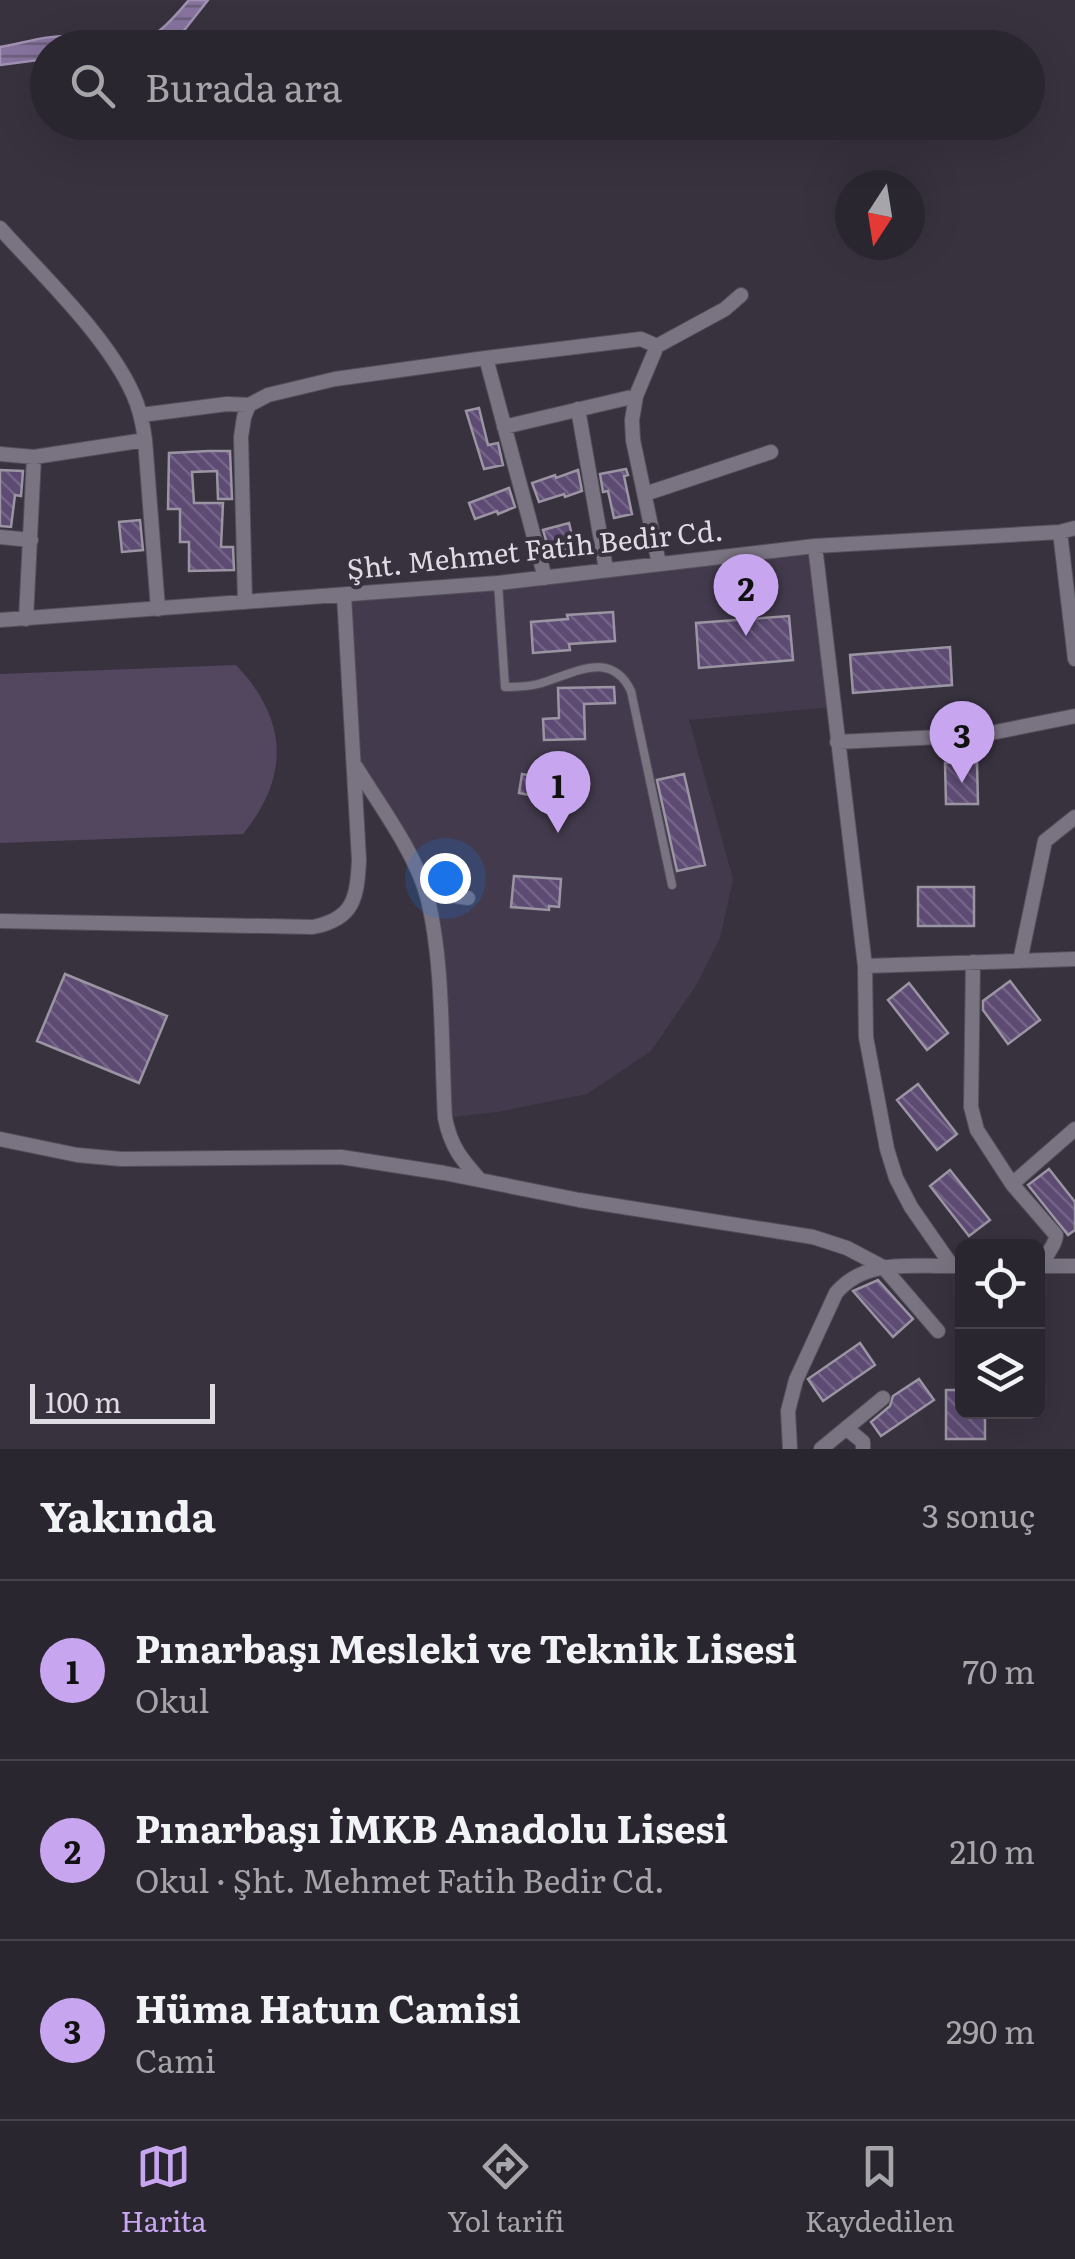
<!DOCTYPE html>
<html lang="tr">
<head>
<meta charset="utf-8">
<style>
  body { margin:0; font-family:Literata,serif; background:#36323b; color:#f1f3f6 }
  .controls { position:absolute; right:30px; bottom:30px; display:grid; overflow:hidden; border-radius:15px; box-shadow:0 10px 40px #0002 }
  .controls button { width:90px; height:90px; display:grid; place-items:center; padding:0; border:0; border-bottom:2px solid #46434b; background:#2a262f; color:#f1f3f6; font:50px sans-serif }
  .compass { position:absolute; left:835px; top:170px; width:90px; height:90px; border-radius:50%; background:#2a262f; box-shadow:0 10px 40px #0002; rotate:192deg }
  .scale { position:absolute; left:30px; bottom:25px; width:185px; box-sizing:border-box; padding-left:10px; border:5px solid #dedbe3; border-top:0; font-size:28px; line-height:35px; white-space:nowrap; color:#dedbe3; -webkit-text-stroke:8px #38323f; paint-order:stroke }
  .you { position:absolute; left:445px; top:878px; width:35px; height:35px; margin:-25px; border:8px solid #fff; border-radius:50%; background:#1a73e8; box-shadow:0 0 0 15px #1a73e833 }
  .badge { display:grid; place-items:center; width:65px; height:65px; border-radius:50%; background:#c7a6ef; color:#111; font-size:32px; font-weight:700 }
  .pin { position:absolute; translate:-50% -82px; filter:drop-shadow(0 2px 5px #0008) }
  .pin::after { content:''; position:absolute; top:52px; width:35px; height:30px; background:inherit; clip-path:polygon(0 0,100% 0,50% 100%) }
  .list { margin:0; padding:0; list-style:none }
  h2 { display:flex; justify-content:space-between; align-items:center; height:130px; margin:0; padding:0 40px; font-size:42px }
  h2 small { font-size:32px; font-weight:400; color:#a5a5aa }
  .list li { display:grid; grid-template-columns:65px 1fr auto; gap:30px; align-items:center; box-sizing:border-box; height:180px; padding:0 40px; border-top:2px solid #46434b }
  .list b { display:block; font-size:38px; white-space:nowrap }
  .list p { margin:0; font-size:32px; white-space:nowrap; color:#a5a5aa }
  .list em { font-size:32px; font-style:normal; color:#a5a5aa }
  .icon { flex:none; width:55px; height:55px; fill:none; stroke:currentColor; stroke-width:2; stroke-linecap:round; stroke-linejoin:round }
  .map { position:relative; flex:none; width:1075px; height:1449px; overflow:hidden }
  .search { position:absolute; background:#2a262f; box-shadow:0 10px 40px #0002; left:30px; right:30px; top:30px; height:110px; display:flex; align-items:center; gap:25px; box-sizing:border-box; padding:0 35px; border-radius:55px; color:#a5a5aa; font-size:38px }
  .sheet { height:670px; background:#2a262f }
  nav { display:flex; justify-content:space-around; align-items:center; box-sizing:border-box; height:140px; border-top:2px solid #46434b; background:#2a262f; font-size:28px; color:#a5a5aa }
  nav a { display:grid; justify-items:center; gap:5px }
  nav .on { color:#c7a6ef }
  .map>svg:first-child { display:block }
  .built { fill:#433b4d }
  .pitch { fill:#52475f }
  .water { fill:url(#water-rules); stroke:#a192b3; stroke-width:2.5 }
  .building { fill:url(#building-back-hatch); stroke:#9b95a3; stroke-width:2.5 }
  .lines { fill:none; stroke-linecap:round; stroke-linejoin:round }
  .lane-casing { stroke:#54505a; stroke-width:10 }
  .street-casing { stroke:#54505a; stroke-width:16 }
  .lane { stroke:#7a7482; stroke-width:8 }
  .street { stroke:#7a7482; stroke-width:14 }
  .labels { text-anchor:middle; stroke-width:8; stroke-linejoin:round; paint-order:stroke }
  .street-label { font-size:28px; fill:#dedbe3; stroke:#38323f }
</style>
</head>
<body>
<div class="map">
<svg width="1075" height="1449" viewBox="0 0 1075 1449">
  <defs>
    <pattern id="water-rules" width="6" height="5" patternUnits="userSpaceOnUse" patternTransform="scale(2.5)"><rect width="6" height="5" fill="#87739e"/><path d="M0 2.5h6" fill="none" stroke="#6c5f7a"/></pattern>
    <pattern id="building-back-hatch" width="6" height="6" patternUnits="userSpaceOnUse" patternTransform="scale(2.5)"><rect width="6" height="6" fill="#5d4b73"/><path d="M-1 5l2 2M0 0l6 6M5-1l2 2" fill="none" stroke="#746487"/></pattern>
  </defs>
  <rect width="100%" height="100%" fill="#38323f"/>
  <!-- built -->
  <path class="built" d="M815,546L833,707L689,720L733,879L720,938L697,984L651,1051L587,1094L497,1112L445,1118L426,892L356,766L344,595Z"/>
  <!-- pitch -->
  <path class="pitch" d="M236,665C288,720 290,776 243,834L0,843V674Z"/>
  <!-- water -->
  <path class="water" d="M189,0H208L171,47L48,48L47,59L0,65V47C24,43 46,35 71,36C87,36 102,41 118,43C152,46 169,23 189,0Z"/>
  <!-- building -->
  <path class="building" d="M479,408L488,445L498,443L503,465L484,469L466,411Z
    M209,451H230L232,499H218L217,471L192,472L194,503H223L221,547H233L234,570L189,571V542H180V509H168L169,453Z
    M626,469L628,475L624,476L632,514L614,518L608,491L603,492L600,474Z
    M0,470L23,471L21,496L15,495L11,527L0,526Z
    M578,470L582,491L565,497L564,494L539,502L532,483L555,475L556,478Z
    M509,488L515,507L498,514L497,511L475,519L469,503Z
    M140,520L143,550L122,552L119,522Z
    M569,523L575,547L550,554L543,530Z
    M613,612L615,641L569,644L570,650L533,653L531,622L568,619L567,615Z
    M789,616L793,660L699,668L696,623Z
    M950,647L952,685L853,693L850,655Z
    M614,687L615,703L584,704L585,739L544,740L543,719L559,718L558,688Z
    M977,762L978,804H946L945,763Z
    M522,774L559,781L556,800L519,793Z
    M684,774L705,865L677,871L657,780Z
    M514,876L561,879L559,907L549,906V910L511,907Z
    M918,887H974V926H918Z
    M65,974L167,1016L139,1083L37,1041Z
    M1010,981L1040,1020L1008,1044L983,1010V1001Z
    M909,983L948,1033L927,1050L888,1000Z
    M918,1084L957,1134L937,1150L897,1100Z
    M1049,1169L1075,1202V1230L1068,1235L1028,1185Z
    M950,1170L990,1220L969,1236L930,1186Z
    M878,1280L913,1319L893,1337L853,1291Z
    M860,1343L875,1365L823,1401L808,1379Z
    M919,1379L934,1400L881,1436L871,1422L890,1406L893,1396Z
    M946,1390H962V1412H985V1439H946Z"/>
  <g class="lines">
    <!-- lane casing -->
    <g class="lane-casing">
      <path id="lane" d="M498,583L505,687C516,687 527,687 538,684C570,676 610,647 631,691L672,885"/>
    </g>
    <!-- street casing -->
    <g class="street-casing">
      <path id="street" d="M0,228C43,276 107,336 133,394C140,409 143,424 145,440L158,609
        M486,358L641,339L657,346
        M578,409L606,569
        M141,415L227,404L249,405
        M504,427L636,396
        M0,454L34,457L145,440
        M645,494L771,452
        M1060,532L1075,659
        M0,537L31,540
        M815,546L865,966L866,1037L887,1149L896,1178L911,1207L952,1266H962
        M659,564L633,440L632,420L636,396L657,346L725,309L741,295
        M245,602L241,437L244,417L249,405L268,395L335,379L486,358L545,578
        M26,619L34,457
        M0,620L498,583L815,546L1060,532L1075,528
        M837,742L981,735L1075,716
        M356,767C379,804 416,854 427,896C444,962 441,1049 445,1118C451,1147 461,1159 480,1180
        M426,892L468,898
        M0,921L313,927C354,919 357,898 359,860L344,595
        M1020,961L1045,841L1075,817
        M973,962L971,1107L977,1130L1012,1184L1075,1129
        M865,966L1075,959
        M0,1139L77,1155L121,1159L341,1157L444,1173L579,1200L813,1237L847,1248L883,1267L938,1331
        M1012,1184L1056,1235C1056,1247 1044,1253 1044,1266
        M1038,1266H1075
        M846,1428L863,1442V1449
        M790,1449L788,1411L796,1380L836,1293C866,1258 910,1267 952,1266
        M821,1449L883,1398"/>
    </g>
    <!-- lane -->
    <use href="#lane" class="lane"/>
    <!-- street -->
    <use href="#street" class="street"/>
  </g>
  <g class="labels">
    <!-- street labels -->
    <g class="street-label">
      <text transform="translate(535 550) rotate(-6)" y="10">Şht. Mehmet Fatih Bedir Cd.</text>
    </g>
  </g>
</svg>
<div class="controls">
<button><svg class="icon" aria-label="locate" viewBox="0 0 24 24"><circle cx="12" cy="12" r="6"/><path d="M12 2v4M12 18v4M2 12h4M18 12h4"/></svg></button>
<button><svg class="icon" aria-label="layers" viewBox="0 0 24 24"><path d="M12 4l9 5-9 5-9-5zM3 14l9 5 9-5"/></svg></button>
</div>
<svg class="compass" viewBox="-18 -18 36 36"><path d="M0-13l5 13h-10z" fill="#e53935"/><path d="M0 13l5-13h-10z" fill="#a5a5aa"/></svg>
<div class="scale">100 m</div>
<div class="you"></div>
<div class="pin badge" style="left:558px;top:833px">1</div>
<div class="pin badge" style="left:746px;top:636px">2</div>
<div class="pin badge" style="left:962px;top:783px">3</div>
<div class="search"><svg class="icon" aria-label="search" viewBox="0 0 24 24"><circle cx="10" cy="10" r="6"/><path d="M15 15l6 6"/></svg>Burada ara</div>
</div>
<section class="sheet">
<h2>Yakında<small>3 sonuç</small></h2>
<ul class="list">
<li><span class="badge">1</span><div><b>Pınarbaşı Mesleki ve Teknik Lisesi</b><p>Okul</p></div><em>70 m</em></li>
<li><span class="badge">2</span><div><b>Pınarbaşı İMKB Anadolu Lisesi</b><p>Okul · Şht. Mehmet Fatih Bedir Cd.</p></div><em>210 m</em></li>
<li><span class="badge">3</span><div><b>Hüma Hatun Camisi</b><p>Cami</p></div><em>290 m</em></li>
</ul>
</section>
<nav>
<a class="on"><svg class="icon" aria-label="map" viewBox="0 0 24 24"><path d="M3 6l6-2 6 2 6-2v14l-6 2-6-2-6 2zM9 4v14M15 6v14"/></svg>Harita</a>
<a><svg class="icon" aria-label="directions" viewBox="0 0 24 24"><path d="M12 3l9 9-9 9-9-9zM9 14v-3h6M13 9l2 2-2 2"/></svg>Yol tarifi</a>
<a><svg class="icon" aria-label="saved" viewBox="0 0 24 24"><path d="M7 4h10v16l-5-4-5 4z"/></svg>Kaydedilen</a>
</nav>
</body>
</html>
